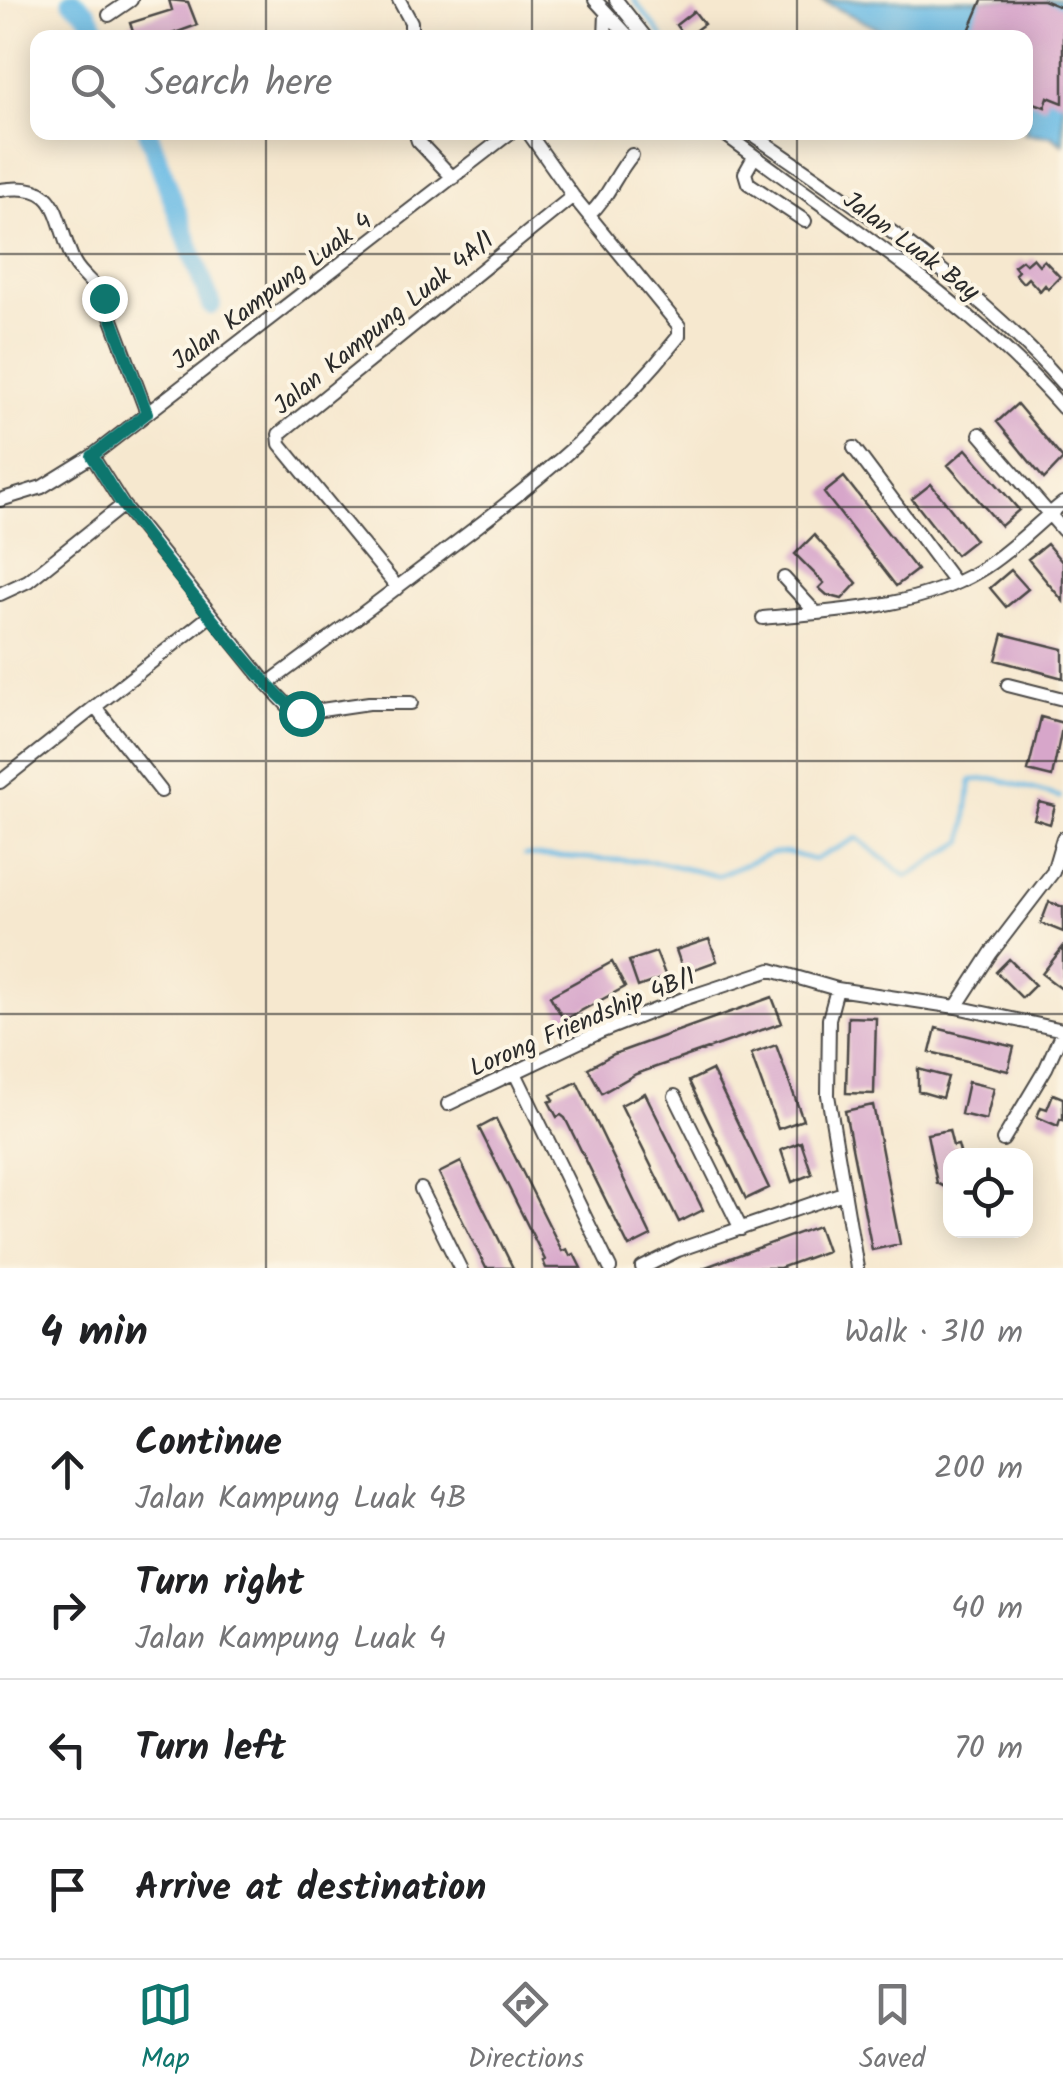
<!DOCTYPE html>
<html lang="en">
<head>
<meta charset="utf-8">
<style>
  body { margin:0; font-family:Kalam,sans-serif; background:#f6f6f6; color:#202124 }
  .controls { position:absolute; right:30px; bottom:30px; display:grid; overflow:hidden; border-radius:20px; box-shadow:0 5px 25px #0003 }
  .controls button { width:90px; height:90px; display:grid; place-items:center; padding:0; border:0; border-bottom:2px solid #e0e0e0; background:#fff; color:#202124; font:50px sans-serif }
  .stop { position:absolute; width:30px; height:30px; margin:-22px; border:8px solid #0f766e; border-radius:50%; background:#fff }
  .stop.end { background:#0f766e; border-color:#fff; box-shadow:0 2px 10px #0008 }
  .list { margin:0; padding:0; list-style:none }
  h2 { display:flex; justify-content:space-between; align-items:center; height:130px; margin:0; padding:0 40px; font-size:42px }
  h2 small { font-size:32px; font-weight:400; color:#757577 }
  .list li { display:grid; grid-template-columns:65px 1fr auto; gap:30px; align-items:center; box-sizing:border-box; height:140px; padding:0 40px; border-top:2px solid #e0e0e0 }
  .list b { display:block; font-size:38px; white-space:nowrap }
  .list p { margin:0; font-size:32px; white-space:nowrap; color:#757577 }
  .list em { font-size:32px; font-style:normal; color:#757577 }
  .icon { flex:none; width:55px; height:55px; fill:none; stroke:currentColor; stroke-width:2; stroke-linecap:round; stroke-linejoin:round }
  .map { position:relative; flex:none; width:1063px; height:1268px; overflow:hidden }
  .search { position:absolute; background:#fff; box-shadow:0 5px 25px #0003; left:30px; right:30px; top:30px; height:110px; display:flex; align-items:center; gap:25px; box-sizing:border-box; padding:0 35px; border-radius:20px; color:#757577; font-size:38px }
  .sheet { height:690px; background:#fff }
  nav { display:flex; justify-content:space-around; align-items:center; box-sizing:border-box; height:140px; border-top:2px solid #e0e0e0; background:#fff; font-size:28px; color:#757577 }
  nav a { display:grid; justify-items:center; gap:5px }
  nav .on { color:#0f766e }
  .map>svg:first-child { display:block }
  .water { fill:#6abbe5; stroke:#4a7388; stroke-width:2.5 }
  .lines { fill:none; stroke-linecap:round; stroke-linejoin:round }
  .stream { stroke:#6abbe5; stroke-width:4 }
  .river { stroke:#6abbe5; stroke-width:20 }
  .building { fill:#d7a6ca }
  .minor-casing { stroke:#494744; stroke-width:16 }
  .minor { stroke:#fff; stroke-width:12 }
  .route { stroke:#0f766e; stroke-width:12 }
  .grid { fill:none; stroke:#2b2b2b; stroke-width:2.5; stroke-opacity:0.55 }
  .labels { text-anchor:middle; stroke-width:8; stroke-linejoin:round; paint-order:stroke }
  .street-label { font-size:25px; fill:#2b2b2b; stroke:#fcf5e5 }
</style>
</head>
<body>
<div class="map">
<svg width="1063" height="1268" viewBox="0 0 1063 1268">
  <rect width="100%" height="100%" fill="#fcf5e5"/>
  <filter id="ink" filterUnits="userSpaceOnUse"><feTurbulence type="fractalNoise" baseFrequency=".01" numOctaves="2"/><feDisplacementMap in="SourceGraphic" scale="20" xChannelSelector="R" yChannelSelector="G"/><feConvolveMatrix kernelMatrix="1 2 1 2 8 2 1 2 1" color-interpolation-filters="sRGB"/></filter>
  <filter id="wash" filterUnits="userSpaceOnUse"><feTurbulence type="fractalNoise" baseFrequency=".0048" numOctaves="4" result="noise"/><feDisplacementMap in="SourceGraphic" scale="40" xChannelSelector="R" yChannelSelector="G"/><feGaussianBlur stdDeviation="2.25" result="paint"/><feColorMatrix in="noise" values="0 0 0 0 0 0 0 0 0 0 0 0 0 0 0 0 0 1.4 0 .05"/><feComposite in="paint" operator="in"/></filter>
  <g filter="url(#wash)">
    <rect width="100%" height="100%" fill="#f6e8cf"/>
    <!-- water -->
    <path class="water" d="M821,0H1063V144L1052,136L1022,133L1026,132V38L895,37Z"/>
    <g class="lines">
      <!-- stream -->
      <path class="stream" d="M634,0L664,38
        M525,855L658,862L717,876L772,853L786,852L814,860L857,838L907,877L964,841L971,780L996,779L1060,797"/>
      <!-- river -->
      <path class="river" d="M72,0L88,14L101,38
        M148,132L211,305"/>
    </g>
    <g id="blocks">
      <!-- building -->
      <path class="building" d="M169,0L188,2L197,25L161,38H135L130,23L172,10Z
        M982,0H1043L1063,8V103L1048,97L1045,107L1026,100V38H966Z
        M694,11L704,24L685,38L676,25Z
        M1033,258L1039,265L1044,260L1060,277L1048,289L1045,285L1040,291L1028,278L1023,283L1015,274L1018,271L1014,266L1022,260L1026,264Z
        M1017,404L1063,459L1044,479L997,422Z
        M966,449L1019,510L1001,526L948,465Z
        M844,477L917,570L896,586L824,493Z
        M931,484L975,540L956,555L912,499Z
        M814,535L857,583L842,599L827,595L819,588L824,583L795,554Z
        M1047,544L1063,563V601L1028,559Z
        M1011,570L1028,589L1006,607L990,588Z
        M1003,634L1063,649V678L996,660Z
        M1041,717L1063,723L1052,777L1028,771Z
        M1039,802L1055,806L1050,824L1034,819Z
        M1049,902L1063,907V932L1041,923Z
        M709,939L717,961L684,973L676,950Z
        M1063,947V990L1042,974Z
        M656,952L666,977L638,987L629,961Z
        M1009,959L1035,985L1022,998L996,972Z
        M612,962L625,987L564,1020L550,996Z
        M772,997L782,1023L636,1074L602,1093L588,1068L614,1054Z
        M848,1017L876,1018L874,1094L846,1093Z
        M936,1028L1014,1047L1008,1071L930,1052Z
        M776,1045L803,1120L778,1129L751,1054Z
        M918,1069L948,1077L942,1098L918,1091Z
        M712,1070L769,1188L746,1199L689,1081Z
        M577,1082L651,1236L629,1247L565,1118L561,1115L557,1117L549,1102L554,1100L551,1095Z
        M968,1082L994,1088L986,1120L961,1114Z
        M645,1093L703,1210L679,1222L621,1105Z
        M1053,1094L1063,1098V1120L1060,1119L1058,1126L1037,1117L1041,1107L1047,1109Z
        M873,1105L900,1244L872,1250L845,1111Z
        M496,1119L562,1251L567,1249L570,1256L574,1254L581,1268H546L543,1261L545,1260L479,1128Z
        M949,1130L953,1146L958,1145L961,1156H950V1190L937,1183L927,1134Z
        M801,1142L812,1174L792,1182L781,1150Z
        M461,1162L513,1268H486L439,1173Z
        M818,1226L827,1251L780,1268H703Z"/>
    </g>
  </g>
  <g filter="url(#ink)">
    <use href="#blocks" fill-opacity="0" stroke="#494744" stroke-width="2.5"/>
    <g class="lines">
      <!-- minor casing -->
      <g class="minor-casing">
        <path id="minor" d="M399,0L411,22V38
          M595,0L630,38
          M616,0L646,38
          M109,15L131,0
          M605,38L606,13
          M415,132L418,141L453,178
          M722,132C839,220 966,298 1063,408
          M749,132C859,208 975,283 1063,384
          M754,157L745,173L748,183L805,221
          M0,190C63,180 53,218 74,262C81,276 96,284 104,298L147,413
          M589,215C608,198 615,175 632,155
          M980,434L1063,530
          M854,448L955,583
          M92,456L123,505L267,684L292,710L301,713L369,703H411
          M0,500L42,487L92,456L511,132
          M784,578L816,613
          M398,588L280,444L279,434L573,196
          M0,594L28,581L123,505
          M763,618C835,611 916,609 979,571C1009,553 1035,525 1063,503
          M267,684C333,636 398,587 462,538C544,476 615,417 679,336V326L573,196L528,132
          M1008,685L1063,699
          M95,707L161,791
          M0,782L211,615
          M837,989L829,1019L828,1095L857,1268
          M956,1007L991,953L1053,872L1063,838
          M515,1073L610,1268
          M675,1096L741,1229
          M448,1104L600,1032L683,999L771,970L837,989L956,1007L1063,1030
          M1003,1140L1046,1068L1063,1030
          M421,1189L460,1268
          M642,1268L678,1250L843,1193"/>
      </g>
      <!-- minor -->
      <use href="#minor" class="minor"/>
    </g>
  </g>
  <g class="lines" filter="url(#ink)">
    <!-- route -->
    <path class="route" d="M104,298L147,413L92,456C103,473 113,492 125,508C149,540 276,705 301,713"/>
  </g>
  <!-- grid -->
  <path class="grid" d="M266,0V38M532,0V38M797,0V38M266,132V1268M532,132V1268M797,132V1268M0,254H1063M0,507H1063M0,761H1063M0,1014H1063"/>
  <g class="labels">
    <!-- street labels -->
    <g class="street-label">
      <text transform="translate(912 245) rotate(37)" y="9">Jalan Luak Bay</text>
      <text transform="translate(271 290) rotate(-37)" y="9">Jalan Kampung Luak 4</text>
      <text transform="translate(383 322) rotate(-39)" y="9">Jalan Kampung Luak 4A/1</text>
      <text transform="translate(582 1021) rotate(-23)" y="9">Lorong Friendship 4B/1</text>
    </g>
  </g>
</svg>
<div class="controls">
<button><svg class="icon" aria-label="locate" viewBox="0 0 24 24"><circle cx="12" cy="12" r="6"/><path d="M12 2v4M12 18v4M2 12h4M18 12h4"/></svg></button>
</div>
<div class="stop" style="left:301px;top:713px"></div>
<div class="stop end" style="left:104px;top:298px"></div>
<div class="search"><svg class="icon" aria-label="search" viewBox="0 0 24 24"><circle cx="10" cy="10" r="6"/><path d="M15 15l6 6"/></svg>Search here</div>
</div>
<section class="sheet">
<h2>4 min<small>Walk · 310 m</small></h2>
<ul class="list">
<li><svg class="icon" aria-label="ahead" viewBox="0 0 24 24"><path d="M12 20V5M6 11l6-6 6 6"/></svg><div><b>Continue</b><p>Jalan Kampung Luak 4B</p></div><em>200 m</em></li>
<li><svg class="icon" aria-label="right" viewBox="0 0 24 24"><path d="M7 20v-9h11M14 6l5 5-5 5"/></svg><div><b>Turn right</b><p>Jalan Kampung Luak 4</p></div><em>40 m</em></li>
<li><svg class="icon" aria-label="left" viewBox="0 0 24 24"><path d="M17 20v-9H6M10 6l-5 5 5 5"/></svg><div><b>Turn left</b></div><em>70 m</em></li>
<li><svg class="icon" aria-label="arrive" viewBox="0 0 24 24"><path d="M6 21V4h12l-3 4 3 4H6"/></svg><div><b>Arrive at destination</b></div></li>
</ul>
</section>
<nav>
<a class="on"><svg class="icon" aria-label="map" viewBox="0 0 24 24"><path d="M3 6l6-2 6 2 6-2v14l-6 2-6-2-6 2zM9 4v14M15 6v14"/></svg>Map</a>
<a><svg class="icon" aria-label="directions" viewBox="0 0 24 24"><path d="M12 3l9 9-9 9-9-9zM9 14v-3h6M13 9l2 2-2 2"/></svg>Directions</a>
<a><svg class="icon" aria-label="saved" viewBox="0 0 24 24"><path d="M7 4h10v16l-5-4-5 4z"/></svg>Saved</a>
</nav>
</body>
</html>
